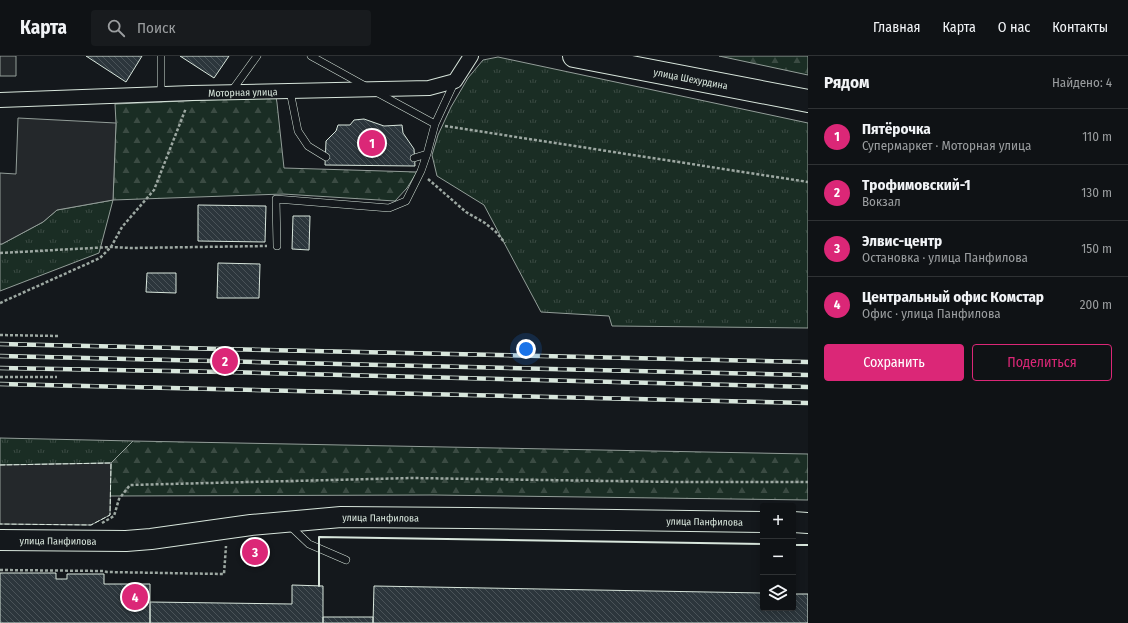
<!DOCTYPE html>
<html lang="ru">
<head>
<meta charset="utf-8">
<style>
  body { margin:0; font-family:"Fira Sans Condensed",sans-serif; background:#181b1e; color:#f1f3f6 }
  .controls { position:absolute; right:12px; bottom:12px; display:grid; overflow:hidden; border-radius:4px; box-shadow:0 2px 10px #0003 }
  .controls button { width:36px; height:36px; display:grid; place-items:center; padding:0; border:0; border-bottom:1px solid #2f3234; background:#0f1215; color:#f1f3f6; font:20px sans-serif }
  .you { position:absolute; left:526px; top:293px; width:14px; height:14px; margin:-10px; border:3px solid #fff; border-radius:50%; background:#1a73e8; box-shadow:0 0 0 6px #1a73e833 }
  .badge { display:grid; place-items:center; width:26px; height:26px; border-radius:50%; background:#db2777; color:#fff; font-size:13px; font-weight:700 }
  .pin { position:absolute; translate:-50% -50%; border:2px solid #fff; box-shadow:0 1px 4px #0006 }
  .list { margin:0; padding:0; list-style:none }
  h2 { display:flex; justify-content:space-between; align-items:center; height:52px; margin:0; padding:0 16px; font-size:17px }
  h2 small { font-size:13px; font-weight:400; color:#9b9ea0 }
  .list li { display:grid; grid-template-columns:26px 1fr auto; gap:12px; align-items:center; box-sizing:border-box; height:56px; padding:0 16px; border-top:1px solid #2f3234 }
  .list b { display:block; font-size:15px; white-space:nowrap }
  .list p { margin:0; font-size:13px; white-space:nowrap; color:#9b9ea0 }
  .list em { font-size:13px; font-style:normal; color:#9b9ea0 }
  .actions { display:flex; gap:8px; padding:12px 16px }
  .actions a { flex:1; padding:9px 0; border:1px solid #db2777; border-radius:4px; text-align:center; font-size:14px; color:#db2777 }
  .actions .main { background:#db2777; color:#fff }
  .icon { flex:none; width:22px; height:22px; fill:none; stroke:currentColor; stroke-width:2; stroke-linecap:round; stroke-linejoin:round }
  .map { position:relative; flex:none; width:808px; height:567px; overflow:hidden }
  header { display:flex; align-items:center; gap:24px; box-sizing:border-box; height:56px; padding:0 20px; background:#0f1215; border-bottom:1px solid #2f3234 }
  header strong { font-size:19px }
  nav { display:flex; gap:22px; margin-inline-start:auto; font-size:14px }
  .search { width:280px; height:36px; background:#181b1e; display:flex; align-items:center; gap:10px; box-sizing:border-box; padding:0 14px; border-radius:4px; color:#9b9ea0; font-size:15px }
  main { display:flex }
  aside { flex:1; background:#0f1215 }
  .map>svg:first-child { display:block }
  .grass { fill:url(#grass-tufts); stroke:#939e99 }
  .forest { fill:url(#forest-firs); stroke:#939e99 }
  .parking { fill:#24282b; stroke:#939e99 }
  .building { fill:url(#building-back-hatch); stroke:#d8e6dc }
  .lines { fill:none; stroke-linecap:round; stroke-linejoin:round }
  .service-casing { stroke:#d8e6dc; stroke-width:8 }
  .minor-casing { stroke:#d8e6dc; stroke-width:16 }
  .secondary-casing { stroke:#d8e6dc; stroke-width:22 }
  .primary-casing { stroke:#d8e6dc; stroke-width:24 }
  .path { stroke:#9da8a2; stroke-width:2.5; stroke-dasharray:3 2; stroke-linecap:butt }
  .service { stroke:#14181c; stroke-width:7 }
  .minor { stroke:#14181c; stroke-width:14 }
  .secondary { stroke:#14181c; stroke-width:20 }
  .primary { stroke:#14181c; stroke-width:22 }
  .rail-casing { stroke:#d8e6dc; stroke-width:4.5 }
  .rail { stroke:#14181c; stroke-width:3; stroke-dasharray:9; stroke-linecap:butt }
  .fence { stroke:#d8e6dc; stroke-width:1; stroke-dasharray:5 2; stroke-linecap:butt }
  .wall { stroke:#d8e6dc; stroke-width:2 }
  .labels { text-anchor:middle; stroke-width:3; stroke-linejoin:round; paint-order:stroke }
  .street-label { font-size:10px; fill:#d8e6dc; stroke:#14181c }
</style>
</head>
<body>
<header>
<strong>Карта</strong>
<div class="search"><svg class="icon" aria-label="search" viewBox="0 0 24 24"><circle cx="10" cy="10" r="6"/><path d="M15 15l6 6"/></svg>Поиск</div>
<nav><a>Главная</a><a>Карта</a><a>О нас</a><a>Контакты</a></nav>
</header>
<main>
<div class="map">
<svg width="808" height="567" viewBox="0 0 808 567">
  <defs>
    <pattern id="grass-tufts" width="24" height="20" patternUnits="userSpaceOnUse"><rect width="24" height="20" fill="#1a2d24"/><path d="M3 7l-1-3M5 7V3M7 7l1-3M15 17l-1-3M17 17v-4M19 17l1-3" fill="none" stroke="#3b4b43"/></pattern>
    <pattern id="forest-firs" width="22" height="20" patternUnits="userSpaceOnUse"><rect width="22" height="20" fill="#1a2d24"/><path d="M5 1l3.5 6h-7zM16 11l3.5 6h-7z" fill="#3b4b43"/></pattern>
    <pattern id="building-back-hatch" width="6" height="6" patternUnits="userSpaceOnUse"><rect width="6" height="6" fill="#2c363c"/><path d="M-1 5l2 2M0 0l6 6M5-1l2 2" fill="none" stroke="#4a5358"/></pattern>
  </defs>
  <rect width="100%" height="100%" fill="#14181c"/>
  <!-- grass -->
  <path class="grass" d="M498,1L808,67V272L612,270L609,260L541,256L484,149L437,120L432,99L438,79L451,51L468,22L483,4Z
    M113,144L99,197L0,235V188H2L43,166L57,154Z
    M0,382L133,385L111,407L0,409Z"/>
  <!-- forest -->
  <path class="forest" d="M719,0H808V19Z
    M276,41L277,47L284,112L417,116L407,132L395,145L283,138L113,144L116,67L115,48Z
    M133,385L808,398V444L433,439L110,440L111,407Z"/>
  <!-- parking -->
  <path class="parking" d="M0,0H16V20H0Z
    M18,62L116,67L113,144L57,154L43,166L2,188H0V117L16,118Z
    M111,407L110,459L91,469L0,468V409Z"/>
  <!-- building -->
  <path class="building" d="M86,0H142L126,26Z
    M180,0H229L214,22Z
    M364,63L384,70L402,69L403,77L414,93L415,110L325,109L326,85L336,75L338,69H350L354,64Z
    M198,149L266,150L265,186L198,185Z
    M293,160H310L309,194L292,193Z
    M218,207L260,208L259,242H217Z
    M147,217H176V237L146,236Z
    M0,517H56V523H67V518H104V528H150V567H0Z
    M292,529L323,530V567H150V546L292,548Z
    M374,530L763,537V552H793V538H808V567H373Z
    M323,561H373V567H323Z"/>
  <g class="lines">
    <!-- service casing -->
    <g class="service-casing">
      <path id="service" d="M311,0L367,31
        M290,35L298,75L308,90L326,101
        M231,36L257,0
        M376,36L435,68
        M161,38V0
        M414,102L427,98L435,68L455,25
        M277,190L276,143L389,152L406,145L421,115L427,98
        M289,469L309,488L346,504"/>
    </g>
    <!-- minor casing -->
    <g class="minor-casing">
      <g id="minor">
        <path id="s1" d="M0,44L192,37L429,32L455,25L471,0"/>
      </g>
    </g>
    <!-- secondary casing -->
    <g class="secondary-casing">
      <g id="secondary">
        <path d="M793,466L808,467"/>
        <path id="s2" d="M0,484L126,485L151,483L251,469L341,461L469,462L763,466"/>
      </g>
    </g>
    <!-- primary casing -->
    <g class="primary-casing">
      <g id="primary">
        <path id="s3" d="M574,0L808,45"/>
      </g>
    </g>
    <!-- path -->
    <path class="path" d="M445,70L808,126
      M428,123L466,156L485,167L496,176L505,187
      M0,197L111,191L131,192L267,190
      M0,247L100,202L111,191L122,171L154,134L186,52
      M0,279L59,280
      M0,321H57
      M102,467L114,460L119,443L130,429L411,422L678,426H808
      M0,514L104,515L107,516L224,518L226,490"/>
    <!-- service -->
    <use href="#service" class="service"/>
    <!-- minor -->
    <use href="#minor" class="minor"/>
    <!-- secondary -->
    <use href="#secondary" class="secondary"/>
    <!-- primary -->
    <use href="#primary" class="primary"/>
    <!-- rail casing -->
    <g class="rail-casing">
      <path id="rail" d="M0,288L808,306
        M0,300L808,319
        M0,312L225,316L808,331
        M0,328L808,347"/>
    </g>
    <!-- rail -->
    <use href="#rail" class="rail"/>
    <!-- fence -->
    <path class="fence" d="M0,409L111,407L110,459L91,469L0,468"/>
    <!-- wall -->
    <path class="wall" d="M793,489H808
      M319,530V481L763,488"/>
  </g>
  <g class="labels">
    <!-- street labels -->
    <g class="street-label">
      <text dy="4" stroke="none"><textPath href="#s3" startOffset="119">улица Шехурдина</textPath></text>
      <text dy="4" stroke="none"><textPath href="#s1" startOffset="243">Моторная улица</textPath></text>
      <text dy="4" stroke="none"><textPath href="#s2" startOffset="382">улица Панфилова</textPath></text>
      <text dy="4" stroke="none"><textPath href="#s2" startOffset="706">улица Панфилова</textPath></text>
      <text dy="4" stroke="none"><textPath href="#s2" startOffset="58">улица Панфилова</textPath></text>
    </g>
  </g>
</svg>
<div class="controls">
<button>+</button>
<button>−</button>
<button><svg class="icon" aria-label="layers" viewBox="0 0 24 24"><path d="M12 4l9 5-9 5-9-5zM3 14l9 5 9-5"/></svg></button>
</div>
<div class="you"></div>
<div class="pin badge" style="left:372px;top:87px">1</div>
<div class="pin badge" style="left:225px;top:305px">2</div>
<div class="pin badge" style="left:255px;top:496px">3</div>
<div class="pin badge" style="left:135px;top:541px">4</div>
</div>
<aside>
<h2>Рядом<small>Найдено: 4</small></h2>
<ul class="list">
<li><span class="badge">1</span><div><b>Пятёрочка</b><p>Супермаркет · Моторная улица</p></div><em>110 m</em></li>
<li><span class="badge">2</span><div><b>Трофимовский-1</b><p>Вокзал</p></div><em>130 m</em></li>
<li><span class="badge">3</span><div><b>Элвис-центр</b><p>Остановка · улица Панфилова</p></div><em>150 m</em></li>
<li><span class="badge">4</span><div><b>Центральный офис Комстар</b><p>Офис · улица Панфилова</p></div><em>200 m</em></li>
</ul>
<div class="actions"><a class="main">Сохранить</a><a>Поделиться</a></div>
</aside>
</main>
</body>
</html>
